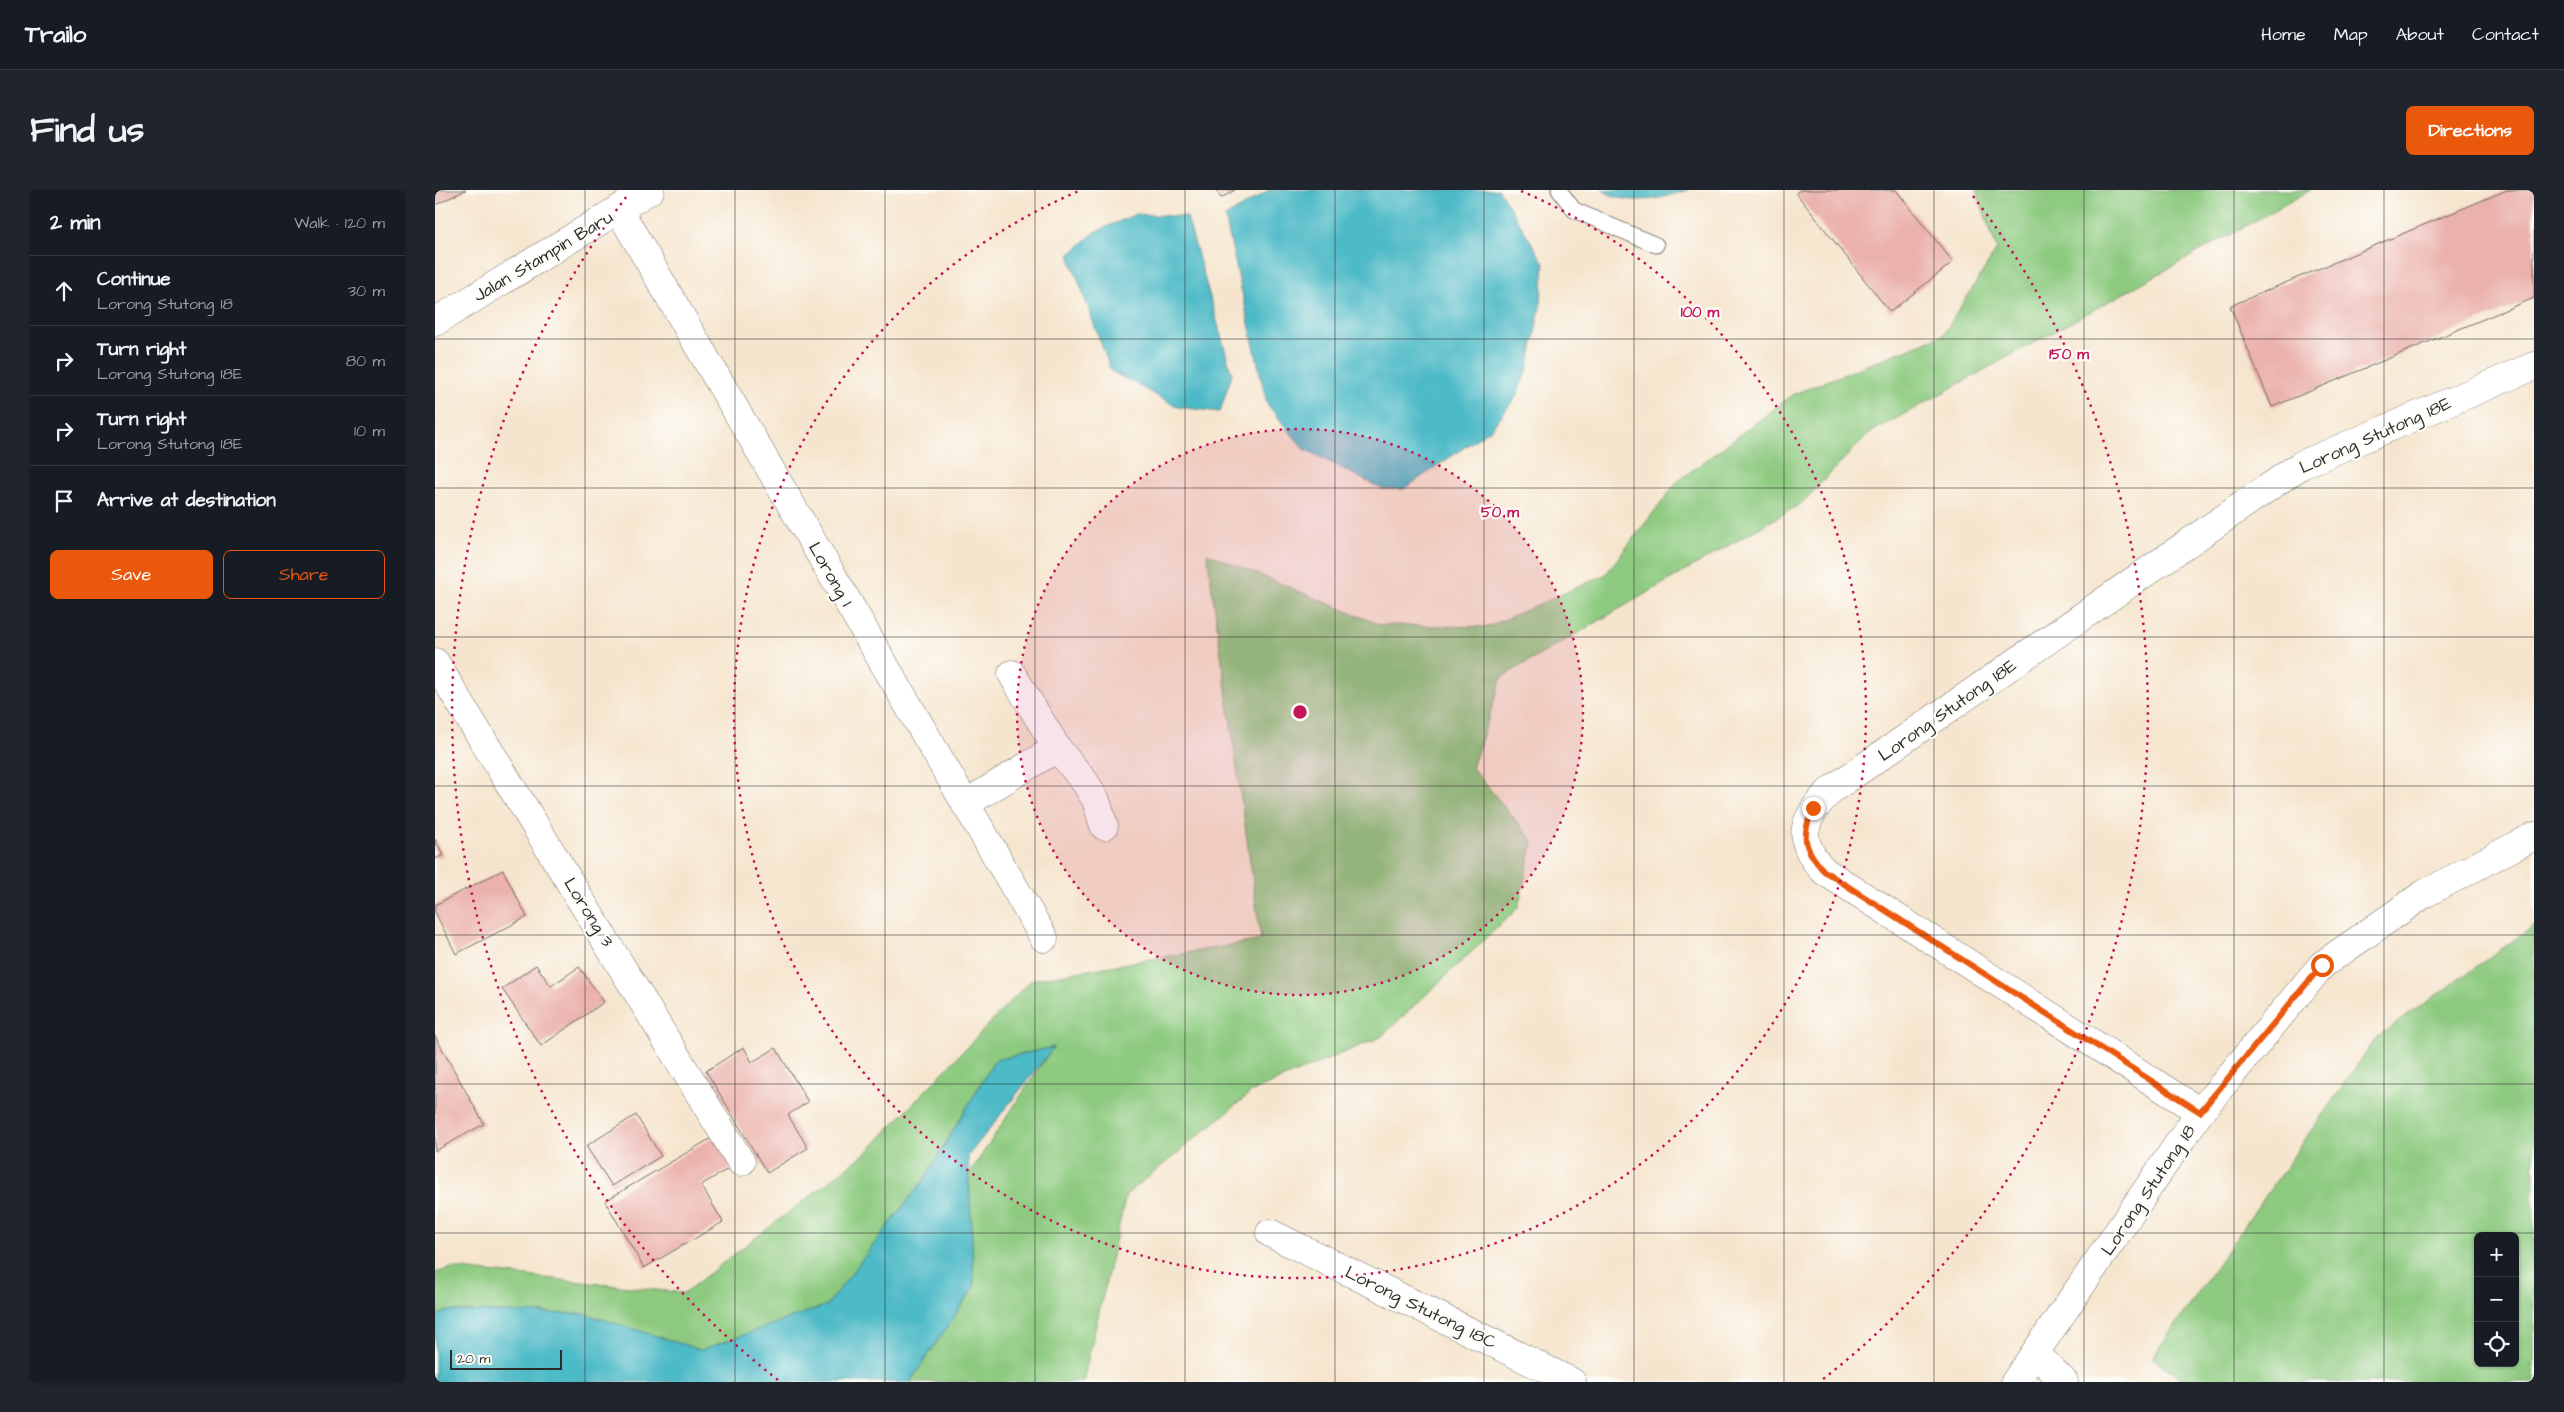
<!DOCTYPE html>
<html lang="en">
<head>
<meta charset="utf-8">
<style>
  body { margin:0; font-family:"Architects Daughter",sans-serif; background:#20242c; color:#f1f3f6 }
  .controls { position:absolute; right:15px; bottom:15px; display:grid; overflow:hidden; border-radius:8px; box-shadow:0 1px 4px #0004 }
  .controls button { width:45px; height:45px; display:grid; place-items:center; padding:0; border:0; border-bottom:1px solid #363941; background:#171b24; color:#f1f3f6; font:25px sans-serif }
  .scale { position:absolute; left:15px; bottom:12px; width:112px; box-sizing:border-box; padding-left:5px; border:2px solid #2b2b2b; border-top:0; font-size:14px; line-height:18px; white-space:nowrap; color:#2b2b2b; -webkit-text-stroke:4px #fdfcf7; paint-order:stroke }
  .stop { position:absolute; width:15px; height:15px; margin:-11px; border:4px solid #ea580c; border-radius:50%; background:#fff }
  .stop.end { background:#ea580c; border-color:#fff; box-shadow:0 1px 5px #0008 }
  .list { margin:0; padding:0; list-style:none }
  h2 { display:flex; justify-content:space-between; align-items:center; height:65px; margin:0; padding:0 20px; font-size:21px }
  h2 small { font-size:16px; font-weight:400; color:#9ea1a6 }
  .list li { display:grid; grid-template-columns:32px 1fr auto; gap:15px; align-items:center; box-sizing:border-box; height:70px; padding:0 20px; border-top:1px solid #363941 }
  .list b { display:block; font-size:19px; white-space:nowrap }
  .list p { margin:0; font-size:16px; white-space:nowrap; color:#9ea1a6 }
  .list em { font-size:16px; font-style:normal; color:#9ea1a6 }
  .actions { display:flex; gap:10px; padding:15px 20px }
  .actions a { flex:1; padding:11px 0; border:1px solid #ea580c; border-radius:8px; text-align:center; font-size:18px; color:#ea580c }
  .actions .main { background:#ea580c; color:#fff }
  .icon { flex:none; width:28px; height:28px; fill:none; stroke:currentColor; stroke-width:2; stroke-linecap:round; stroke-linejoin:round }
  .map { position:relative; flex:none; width:2099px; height:1192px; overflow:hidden; border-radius:8px }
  header { display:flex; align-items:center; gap:30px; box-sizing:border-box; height:70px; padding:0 25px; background:#171b24; border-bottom:1px solid #363941 }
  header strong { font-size:24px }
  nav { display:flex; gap:28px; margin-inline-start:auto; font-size:18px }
  .intro { display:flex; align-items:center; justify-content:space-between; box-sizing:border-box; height:120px; padding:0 30px }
  h1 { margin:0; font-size:35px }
  .button { padding:12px 22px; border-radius:8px; background:#ea580c; color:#fff; font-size:18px; font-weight:700 }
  main { display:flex; gap:30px; padding:0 30px }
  aside { flex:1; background:#171b24; border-radius:8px; box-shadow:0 1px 4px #0004 }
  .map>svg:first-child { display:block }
  .green { fill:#8dca80; stroke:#5c7a56; fill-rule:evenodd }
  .water { fill:#4dbac7; stroke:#3c7279 }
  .building { fill:#ebb1ac }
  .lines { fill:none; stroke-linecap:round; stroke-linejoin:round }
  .lane-casing { stroke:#726c64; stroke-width:17 }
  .street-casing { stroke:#726c64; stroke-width:29 }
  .secondary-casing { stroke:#726c64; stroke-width:29 }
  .lane { stroke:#fff; stroke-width:15 }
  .street { stroke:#fff; stroke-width:28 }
  .secondary { stroke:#fff; stroke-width:28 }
  .route { stroke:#ea580c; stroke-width:6 }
  .grid { fill:none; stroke:#2b2b2b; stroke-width:1; stroke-opacity:0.55 }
  .ring { fill:none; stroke:#c2185b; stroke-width:2.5; stroke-dasharray:2.5 5 }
  .labels { text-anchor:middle; stroke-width:4.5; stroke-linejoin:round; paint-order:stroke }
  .street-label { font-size:18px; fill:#2b2b2b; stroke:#fdfcf7 }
  .centre { fill:#c2185b; stroke:#fdfcf7; stroke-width:2.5 }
  .ring-label { font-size:15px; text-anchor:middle; font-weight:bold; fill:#c2185b; stroke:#fdfcf7; stroke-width:4.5; stroke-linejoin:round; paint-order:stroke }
</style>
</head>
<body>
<header>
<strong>Trailo</strong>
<nav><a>Home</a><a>Map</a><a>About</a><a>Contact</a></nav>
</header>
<div class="intro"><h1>Find us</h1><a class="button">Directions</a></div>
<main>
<aside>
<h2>2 min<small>Walk · 120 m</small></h2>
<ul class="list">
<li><svg class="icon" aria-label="ahead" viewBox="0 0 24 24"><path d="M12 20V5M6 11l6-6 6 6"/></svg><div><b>Continue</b><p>Lorong Stutong 18</p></div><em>30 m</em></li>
<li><svg class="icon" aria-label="right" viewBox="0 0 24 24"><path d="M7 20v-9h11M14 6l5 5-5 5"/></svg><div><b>Turn right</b><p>Lorong Stutong 18E</p></div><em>80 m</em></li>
<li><svg class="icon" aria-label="right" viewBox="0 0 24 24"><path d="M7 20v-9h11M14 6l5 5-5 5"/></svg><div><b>Turn right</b><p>Lorong Stutong 18E</p></div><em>10 m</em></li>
<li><svg class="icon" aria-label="arrive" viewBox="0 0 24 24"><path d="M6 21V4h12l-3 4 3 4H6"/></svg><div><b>Arrive at destination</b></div></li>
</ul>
<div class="actions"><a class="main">Save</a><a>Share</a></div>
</aside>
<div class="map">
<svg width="2099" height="1192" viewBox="0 0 2099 1192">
  <rect width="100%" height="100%" fill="#fdfcf7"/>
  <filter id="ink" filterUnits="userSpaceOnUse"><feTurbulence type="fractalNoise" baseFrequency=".02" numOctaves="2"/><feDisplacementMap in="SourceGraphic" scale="10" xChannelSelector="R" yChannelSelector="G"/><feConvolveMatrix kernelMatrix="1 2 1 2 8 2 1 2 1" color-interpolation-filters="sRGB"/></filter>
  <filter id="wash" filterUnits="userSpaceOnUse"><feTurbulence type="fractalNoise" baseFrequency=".0096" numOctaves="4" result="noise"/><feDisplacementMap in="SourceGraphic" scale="20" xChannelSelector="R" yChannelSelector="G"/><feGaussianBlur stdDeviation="1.12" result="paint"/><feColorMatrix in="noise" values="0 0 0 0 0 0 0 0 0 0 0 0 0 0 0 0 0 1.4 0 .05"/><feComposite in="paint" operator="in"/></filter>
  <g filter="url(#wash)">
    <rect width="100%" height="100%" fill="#f6e5ce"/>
    <!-- green -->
    <path class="green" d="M1541,0H1876L1433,244L1367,313L1067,487L1037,578L1098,651L1083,718L946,847L818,901L691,1005L648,1192H475L539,1097L534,984L618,857L560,870L488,991L392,1115L266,1160L151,1124L13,1121L0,1126V1083L17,1078L249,1103L432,962L596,790L826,750L772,363L945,435L1053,437L1170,385L1243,291L1359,204L1508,145L1562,59Z
      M2099,736V1192H1752L1717,1168L1942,847ZM2043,1046H2080V1173H2043Z"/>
    <!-- water -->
    <path class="water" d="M834,0H1064L1109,73L1106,113L1093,178L1081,207L1056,239L969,299H947L869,259L832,214L790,27Z
      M1167,0H1253C1226,9 1193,17 1167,0Z
      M701,24L752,27L797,184L785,222L743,217L676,181L634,65L660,42Z
      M619,857L533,966L539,1097L475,1192H0V1126L13,1121L151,1124L266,1160L392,1115L488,991L560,870Z"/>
    <g id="blocks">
      <!-- building -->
      <path class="building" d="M0,0H31L0,15Z
        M781,0H800L786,8Z
        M1365,0H1461L1518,72L1455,122L1361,3Z
        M2072,0H2099V108L1837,217L1795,116Z
        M0,649L8,665L0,669Z
        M68,680L92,727L21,764L0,722V715Z
        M101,775L116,796L144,777L169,812L106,856L67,799Z
        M0,846L49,934L0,961Z
        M309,857L317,872L341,858L373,912L353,925L373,958L332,983L271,881Z
        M201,925L226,966L177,996L151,956Z
        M285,943L303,973L266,995L288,1032L209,1078L170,1011Z"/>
    </g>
  </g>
  <g filter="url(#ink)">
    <use href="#blocks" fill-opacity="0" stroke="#726c64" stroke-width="1"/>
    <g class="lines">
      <!-- lane casing -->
      <g class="lane-casing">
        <path id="lane" d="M1124,0L1139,20L1221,55"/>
      </g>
      <!-- street casing -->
      <g class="street-casing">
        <path id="street" d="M184,20L609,748
          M0,472L306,972
          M577,484L622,558L650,592L661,610L669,636
          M530,614L622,558
          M1765,922L1389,681C1359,649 1368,628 1396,600L1866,275L2099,176
          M835,1043L1137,1192
          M1601,1164L1629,1192
          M1580,1192L1765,922L1887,775L1989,704L2099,646"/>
      </g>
      <!-- secondary casing -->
      <g class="secondary-casing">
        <path id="secondary" d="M0,132L215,0"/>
      </g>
      <!-- lane -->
      <use href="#lane" class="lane"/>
      <!-- street -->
      <use href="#street" class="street"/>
      <!-- secondary -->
      <use href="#secondary" class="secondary"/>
    </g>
  </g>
  <g class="lines" filter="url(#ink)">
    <!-- route -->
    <path class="route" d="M1378,618C1366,647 1368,658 1389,681L1765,922L1887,775"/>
  </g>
  <!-- grid -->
  <path class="grid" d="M150,0V1192M300,0V1192M450,0V1192M600,0V1192M750,0V1192M900,0V1192M1049,0V1192M1199,0V1192M1349,0V1192M1499,0V1192M1649,0V1192M1799,0V1192M1949,0V1192M0,149H2099M0,298H2099M0,447H2099M0,596H2099M0,745H2099M0,894H2099M0,1043H2099"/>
  <!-- distance rings -->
  <circle cx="865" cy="522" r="283" fill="#c2185b" fill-opacity=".12"/>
  <g class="ring">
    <circle cx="865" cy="522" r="283"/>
    <path d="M1086 1A566 566 0 1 1 644 1"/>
    <path d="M343 1190A848 848 0 0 1 192 6M1538 6A848 848 0 0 1 1387 1190"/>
  </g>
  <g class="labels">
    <!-- street labels -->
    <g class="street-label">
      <text transform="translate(108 66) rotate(-31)" y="6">Jalan Stampin Baru</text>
      <text transform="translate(1940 245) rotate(-24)" y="6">Lorong Stutong 18E</text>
      <text transform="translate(396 384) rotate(60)" y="6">Lorong 1</text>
      <text transform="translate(1512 520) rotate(-35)" y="6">Lorong Stutong 18E</text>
      <text transform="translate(154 722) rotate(58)" y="6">Lorong 3</text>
      <text transform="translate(1713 1000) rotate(-56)" y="6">Lorong Stutong 18</text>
      <text transform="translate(986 1117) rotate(26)" y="6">Lorong Stutong 18C</text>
    </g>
  </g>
  <circle cx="865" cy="522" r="8" class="centre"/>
  <g class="ring-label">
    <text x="1265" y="127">100 m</text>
    <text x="1634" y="169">150 m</text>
    <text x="1065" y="327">50 m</text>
  </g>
</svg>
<div class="controls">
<button>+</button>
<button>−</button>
<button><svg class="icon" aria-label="locate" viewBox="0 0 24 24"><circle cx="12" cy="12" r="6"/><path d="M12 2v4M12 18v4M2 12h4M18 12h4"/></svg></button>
</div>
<div class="scale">20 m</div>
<div class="stop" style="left:1887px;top:775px"></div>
<div class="stop end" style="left:1378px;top:618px"></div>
</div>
</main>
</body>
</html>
